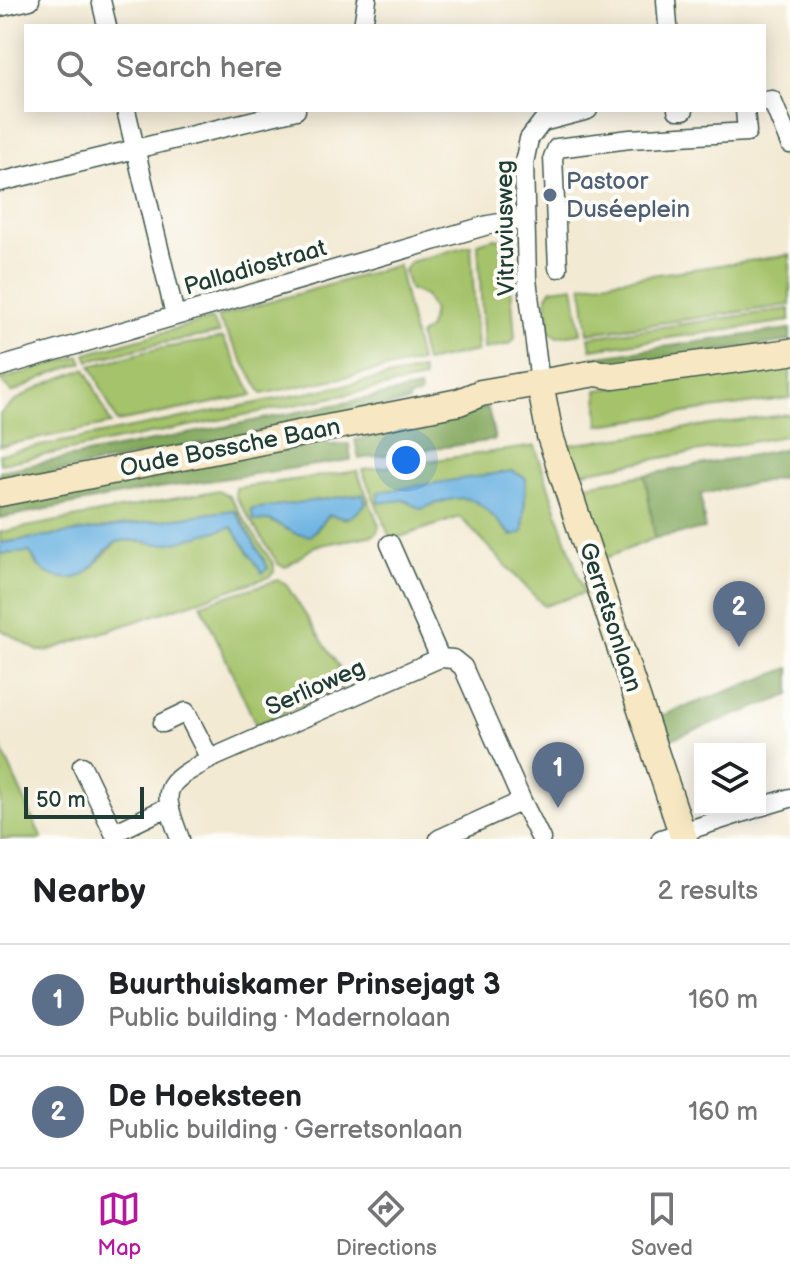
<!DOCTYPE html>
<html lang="en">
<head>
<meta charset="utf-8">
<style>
  body { margin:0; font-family:"Balsamiq Sans",sans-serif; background:#f6f6f6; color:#202124 }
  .controls { position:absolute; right:24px; bottom:24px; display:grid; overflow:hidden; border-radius:0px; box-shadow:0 4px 20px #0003 }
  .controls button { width:72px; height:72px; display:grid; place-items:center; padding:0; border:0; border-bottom:2px solid #e0e0e0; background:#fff; color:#202124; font:40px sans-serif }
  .scale { position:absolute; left:24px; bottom:20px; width:120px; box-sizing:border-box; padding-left:8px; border:4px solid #1f3d34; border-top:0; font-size:22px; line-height:28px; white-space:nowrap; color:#1f3d34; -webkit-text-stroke:6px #fdfcf7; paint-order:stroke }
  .you { position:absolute; left:406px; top:460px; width:28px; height:28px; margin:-20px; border:6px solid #fff; border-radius:50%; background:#1a73e8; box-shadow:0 0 0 12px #1a73e833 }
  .badge { display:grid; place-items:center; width:52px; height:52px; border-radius:50%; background:#b5179e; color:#fff; font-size:26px; font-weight:700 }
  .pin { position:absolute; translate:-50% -66px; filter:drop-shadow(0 2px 4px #0008) }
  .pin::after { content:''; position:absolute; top:42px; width:28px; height:24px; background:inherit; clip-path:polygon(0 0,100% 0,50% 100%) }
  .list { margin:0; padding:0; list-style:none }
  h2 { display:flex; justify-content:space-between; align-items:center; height:104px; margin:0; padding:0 32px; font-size:34px }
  h2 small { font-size:26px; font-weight:400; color:#757577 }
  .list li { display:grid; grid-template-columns:52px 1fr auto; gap:24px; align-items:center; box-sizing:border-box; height:112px; padding:0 32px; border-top:2px solid #e0e0e0 }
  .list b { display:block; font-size:30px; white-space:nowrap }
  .list p { margin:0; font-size:26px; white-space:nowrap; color:#757577 }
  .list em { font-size:26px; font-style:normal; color:#757577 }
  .icon { flex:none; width:44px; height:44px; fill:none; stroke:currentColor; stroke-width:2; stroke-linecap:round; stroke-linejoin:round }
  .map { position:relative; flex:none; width:790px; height:839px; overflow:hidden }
  .search { position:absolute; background:#fff; box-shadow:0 4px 20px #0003; left:24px; right:24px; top:24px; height:88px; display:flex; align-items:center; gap:20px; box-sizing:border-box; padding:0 28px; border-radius:0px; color:#757577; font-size:30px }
  .sheet { height:328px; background:#fff }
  nav { display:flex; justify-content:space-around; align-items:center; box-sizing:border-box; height:112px; border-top:2px solid #e0e0e0; background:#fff; font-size:22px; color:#757577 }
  nav a { display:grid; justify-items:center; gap:4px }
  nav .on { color:#b5179e }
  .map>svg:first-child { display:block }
  .green { fill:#a5c36a; stroke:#62804f; stroke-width:2; fill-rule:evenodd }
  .forest { fill:#84a95e; stroke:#527349; stroke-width:2 }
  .water { fill:#6ab2e2; stroke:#44788b; stroke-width:2 }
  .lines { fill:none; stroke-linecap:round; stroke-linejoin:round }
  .street-casing { stroke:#3f574c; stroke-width:21 }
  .secondary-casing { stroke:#3f574c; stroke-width:29 }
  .street { stroke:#fff; stroke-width:18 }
  .secondary { stroke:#f7e8c3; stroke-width:26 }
  .service-dot { fill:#5c6f8a; stroke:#fdfcf7; stroke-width:3 }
  .labels { text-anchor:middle; stroke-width:8; stroke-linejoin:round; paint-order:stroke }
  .service-label { font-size:24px; fill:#4e5e75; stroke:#fdfcf7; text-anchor:start }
  .street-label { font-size:24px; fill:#1f3d34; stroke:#fdfcf7 }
</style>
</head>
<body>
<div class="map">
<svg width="790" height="839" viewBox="0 0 790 839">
  <rect width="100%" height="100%" fill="#fdfcf7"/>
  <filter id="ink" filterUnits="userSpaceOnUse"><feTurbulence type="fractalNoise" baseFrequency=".0125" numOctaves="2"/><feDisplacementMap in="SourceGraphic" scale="16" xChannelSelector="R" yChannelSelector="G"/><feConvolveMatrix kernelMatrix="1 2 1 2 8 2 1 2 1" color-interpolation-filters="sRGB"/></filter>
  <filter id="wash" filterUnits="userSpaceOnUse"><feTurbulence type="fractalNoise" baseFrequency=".006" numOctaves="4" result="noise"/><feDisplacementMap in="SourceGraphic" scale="32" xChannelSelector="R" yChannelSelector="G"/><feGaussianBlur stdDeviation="1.8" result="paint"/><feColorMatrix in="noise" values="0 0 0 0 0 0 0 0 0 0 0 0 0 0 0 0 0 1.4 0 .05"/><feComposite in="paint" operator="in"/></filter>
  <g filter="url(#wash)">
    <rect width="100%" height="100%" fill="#f3ead4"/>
    <!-- green -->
    <path class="green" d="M494,238L501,239L508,248L515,338L510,344L484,349L478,243Z
      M471,245L477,351L425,362L419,336L429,328L433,311L425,296L409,289L404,270L410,262Z
      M790,255V305L588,333L582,285Z
      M398,265L420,362L262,394L217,317Z
      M574,286L581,333L557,337L549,331L547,295L552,289Z
      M790,309V321L591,349L589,337Z
      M211,319L220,333L157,344L89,361L86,354Z
      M223,338L253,395L117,422L91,366L157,349Z
      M80,356L83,363L50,374L12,393L0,380Z
      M790,363V398L599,425L597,390Z
      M86,369L111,424L0,446V414C25,390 54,380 86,369Z
      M422,370L424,379L0,464V454Z
      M790,414V435L577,473L567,445Z
      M535,446L584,593L544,606L460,517L391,540L362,470ZM526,478L523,532L512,536C474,498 475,488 421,509L404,500Z
      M357,471L379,525L378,530L374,535L315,546L286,567L279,565L235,496L236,488ZM366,503L347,519L329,515L315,532L296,534L269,520Z
      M645,475L655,538L606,558L581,486Z
      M219,490L229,496L274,565V572L269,577L47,651H38L0,629V554L31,552L37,566L91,569L116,542L125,540L163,544L232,527L262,572L268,568L237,512L233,510L0,543V532Z
      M278,580L285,583L348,681L345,686L256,725L201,604Z
      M0,745L42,839H1Z"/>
    <!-- forest -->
    <path class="forest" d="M790,329V341L594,369L592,357Z
      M419,388L420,395L408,398L409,402L0,483V471Z
      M488,408L495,440L359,459L355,440L370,437V432Z
      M326,440L328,445L349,444L351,460L152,489L0,518V505Z
      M790,448V476L701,494L705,529L655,538L645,475Z
      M790,668V695L668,740L660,716Z"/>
    <!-- water -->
    <path class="water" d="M512,471L526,478L523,532L513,536C473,498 476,488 421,509L404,500L379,503L378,492Z
      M363,494L366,503C351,520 351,519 329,515L310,536L296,534L270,520L254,521L251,509Z
      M233,510C243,520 259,553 268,568L262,573L232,527C210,532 187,541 165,544C151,545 136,538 122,541C98,544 96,584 62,578C45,576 38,567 30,552L0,554V543Z"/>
  </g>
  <g filter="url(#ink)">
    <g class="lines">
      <!-- street casing -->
      <g class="street-casing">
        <path id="street" d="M101,0L107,26
          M666,0L668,26
          M0,7L30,0
          M363,26L367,0
          M764,101L772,100L790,144
          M126,110L175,315
          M677,110H684
          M0,182L296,110
          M558,268L553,157L557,148L630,139L747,132L745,110
          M0,367L488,225L524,219
          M540,383L527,279L524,163L529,139L542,122L588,110
          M390,544L440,658
          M163,723L186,712L210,759
          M82,766L114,833L168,807
          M760,807L790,798
          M180,839C161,788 162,785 210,759L440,658L453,659L463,667L522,801
          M439,839L522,801L541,839
          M661,839L754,809"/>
      </g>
      <!-- secondary casing -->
      <g class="secondary-casing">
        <path id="secondary" d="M540,383L550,436L684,839
          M0,493L459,402L481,393L596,373L613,376L790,352"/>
      </g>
      <!-- street -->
      <use href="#street" class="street"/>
      <!-- secondary -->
      <use href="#secondary" class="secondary"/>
    </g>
  </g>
  <!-- markers -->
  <circle class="service-dot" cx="550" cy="195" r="8"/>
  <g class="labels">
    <!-- service labels -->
    <g class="service-label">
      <text x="566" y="189">Pastoor<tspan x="566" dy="28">Duséeplein</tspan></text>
    </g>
    <!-- street labels -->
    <g class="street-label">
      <text transform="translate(505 228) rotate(-91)" y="8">Vitruviusweg</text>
      <text transform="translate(255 267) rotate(-16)" y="8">Palladiostraat</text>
      <text transform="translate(230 447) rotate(-11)" y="8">Oude Bossche Baan</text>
      <text transform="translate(611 617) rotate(72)" y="8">Gerretsonlaan</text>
      <text transform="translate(315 687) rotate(-24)" y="8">Serlioweg</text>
    </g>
  </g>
</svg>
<div class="controls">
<button><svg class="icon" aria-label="layers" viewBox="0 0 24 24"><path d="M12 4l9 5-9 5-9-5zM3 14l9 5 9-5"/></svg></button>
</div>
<div class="scale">50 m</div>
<div class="you"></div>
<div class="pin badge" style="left:558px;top:808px;background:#5c6f8a">1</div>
<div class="pin badge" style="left:739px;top:647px;background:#5c6f8a">2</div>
<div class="search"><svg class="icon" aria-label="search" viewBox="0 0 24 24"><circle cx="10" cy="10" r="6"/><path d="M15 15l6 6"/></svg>Search here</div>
</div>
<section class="sheet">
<h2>Nearby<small>2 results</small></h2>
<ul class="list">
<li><span class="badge" style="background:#5c6f8a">1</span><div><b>Buurthuiskamer Prinsejagt 3</b><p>Public building · Madernolaan</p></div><em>160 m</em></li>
<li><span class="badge" style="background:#5c6f8a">2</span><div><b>De Hoeksteen</b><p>Public building · Gerretsonlaan</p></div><em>160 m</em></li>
</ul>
</section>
<nav>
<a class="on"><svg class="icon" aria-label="map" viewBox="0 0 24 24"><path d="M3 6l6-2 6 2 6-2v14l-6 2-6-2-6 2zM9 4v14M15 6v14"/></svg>Map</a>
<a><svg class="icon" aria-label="directions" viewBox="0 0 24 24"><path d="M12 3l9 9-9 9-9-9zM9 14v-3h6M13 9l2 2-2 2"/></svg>Directions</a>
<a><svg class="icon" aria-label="saved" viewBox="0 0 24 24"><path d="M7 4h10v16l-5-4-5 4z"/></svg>Saved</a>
</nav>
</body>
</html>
